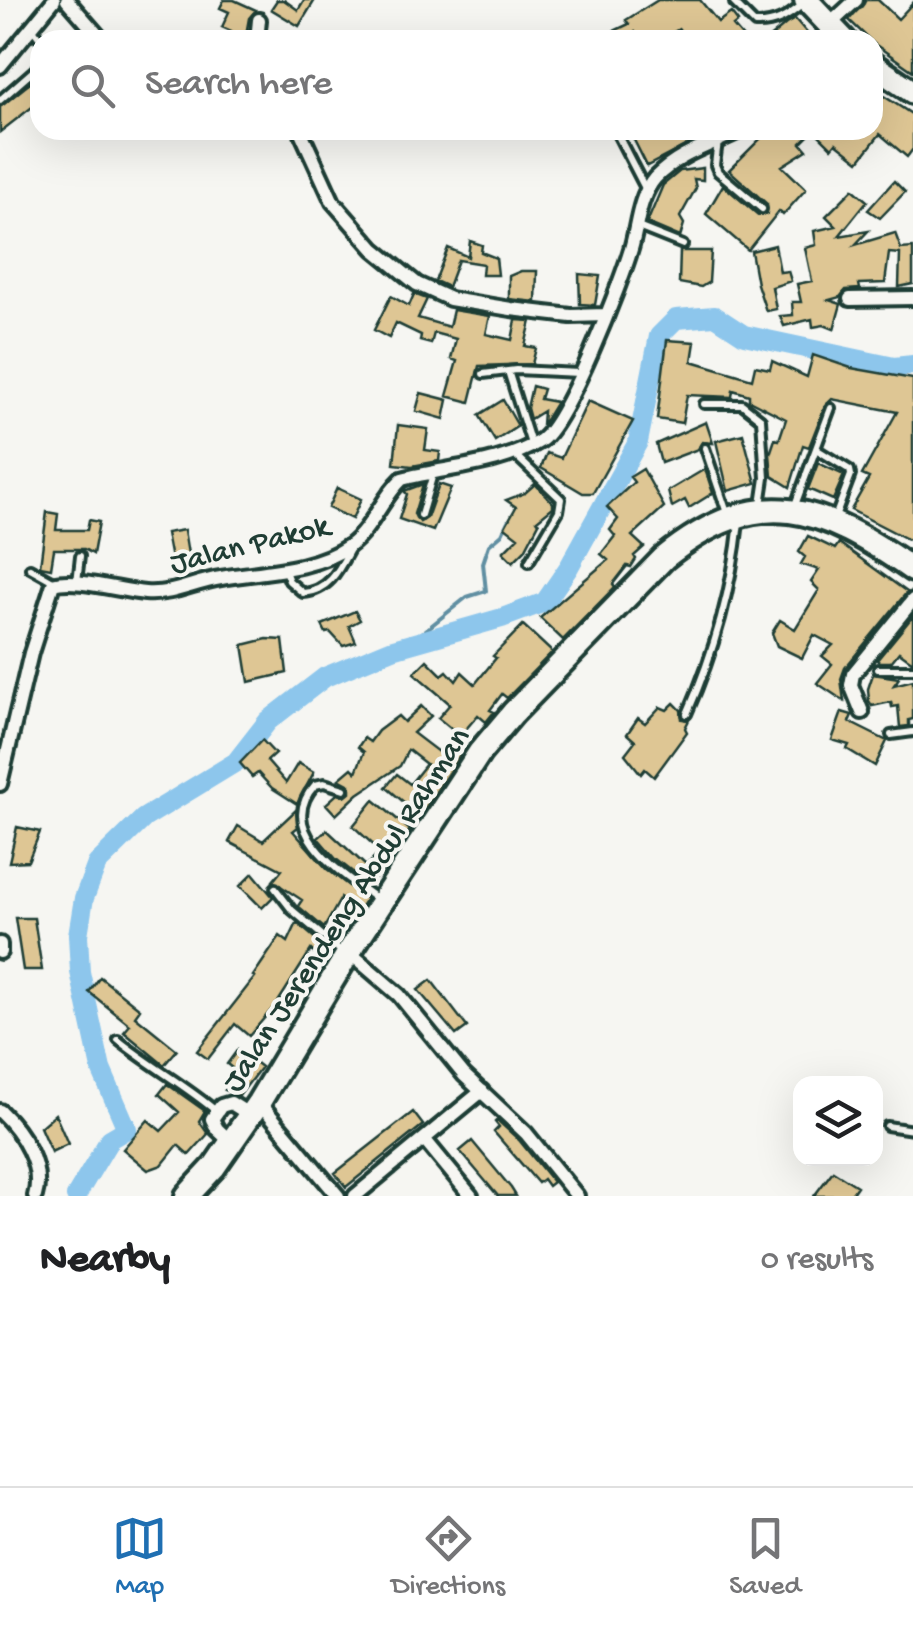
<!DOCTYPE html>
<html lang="en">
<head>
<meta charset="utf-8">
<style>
  body { margin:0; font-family:"Gochi Hand",sans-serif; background:#f2f2f2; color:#202124 }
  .controls { position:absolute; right:30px; bottom:30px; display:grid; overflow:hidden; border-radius:20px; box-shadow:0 10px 40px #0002 }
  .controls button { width:90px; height:90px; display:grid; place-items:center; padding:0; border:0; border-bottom:2px solid #e0e0e0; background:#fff; color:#202124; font:50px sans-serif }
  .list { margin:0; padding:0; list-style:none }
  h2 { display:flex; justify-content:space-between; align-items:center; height:130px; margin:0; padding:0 40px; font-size:42px }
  h2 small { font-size:32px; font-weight:400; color:#757577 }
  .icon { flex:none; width:55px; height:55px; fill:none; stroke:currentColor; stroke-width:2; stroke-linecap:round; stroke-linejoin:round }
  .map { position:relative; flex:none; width:913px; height:1196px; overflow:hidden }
  .search { position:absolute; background:#fff; box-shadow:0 10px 40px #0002; left:30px; right:30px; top:30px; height:110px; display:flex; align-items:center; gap:25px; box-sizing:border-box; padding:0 35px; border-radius:30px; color:#757577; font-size:38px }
  .sheet { height:290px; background:#fff }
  nav { display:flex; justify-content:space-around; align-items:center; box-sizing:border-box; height:140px; border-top:2px solid #e0e0e0; background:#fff; font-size:28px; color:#757577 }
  nav a { display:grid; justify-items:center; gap:5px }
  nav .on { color:#1f6fb2 }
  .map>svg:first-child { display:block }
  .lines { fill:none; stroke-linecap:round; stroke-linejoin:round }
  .stream { stroke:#618fa2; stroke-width:4 }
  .river { stroke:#8dc6ec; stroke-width:20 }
  .building { fill:#dec694; stroke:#1f3d34; stroke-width:2.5 }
  .lane-casing { stroke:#1f3d34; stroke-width:14 }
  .street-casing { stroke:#1f3d34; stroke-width:20 }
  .highway-casing { stroke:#1f3d34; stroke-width:30 }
  .lane { stroke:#f6f6f2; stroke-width:6 }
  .street { stroke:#f6f6f2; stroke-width:12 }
  .highway { stroke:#f6f6f2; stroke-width:22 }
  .labels { text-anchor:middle; stroke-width:8; stroke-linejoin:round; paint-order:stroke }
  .street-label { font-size:32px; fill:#1f3d34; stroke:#f6f6f2 }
</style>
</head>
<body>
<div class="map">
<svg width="913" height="1196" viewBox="0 0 913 1196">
  <rect width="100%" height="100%" fill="#f6f6f2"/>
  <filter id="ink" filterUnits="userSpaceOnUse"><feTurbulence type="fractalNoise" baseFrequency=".01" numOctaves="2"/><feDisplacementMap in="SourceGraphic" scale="20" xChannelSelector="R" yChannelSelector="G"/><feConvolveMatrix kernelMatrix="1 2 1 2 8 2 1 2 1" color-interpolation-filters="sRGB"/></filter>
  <g filter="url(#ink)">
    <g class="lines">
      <!-- stream -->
      <path class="stream" d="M407,645L467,597L486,591L483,563L489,545L502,534L508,521"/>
      <!-- river -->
      <path class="river" d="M76,1196L110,1139L127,1129L101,1069L80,972L78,935L84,898L97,864L144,818L236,762L268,721L325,677L393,649L502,618L545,602L569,567L638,442L659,336L676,319L715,316L744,335L894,367L913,365"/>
    </g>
    <!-- building -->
    <path class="building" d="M224,0H234L256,10L249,18L245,40H227L231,31L222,27L229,12L220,8Z
      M277,0H284L298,10L304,0H315L299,26L271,9Z
      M658,0H700L718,22L731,13L738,22L733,26L745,40H686L679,29L660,40H640L635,32L622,40H595L629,24L626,20Z
      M866,0H878L898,19L913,3V71L873,43L849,20Z
      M795,19L813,40H767L786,24Z
      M40,75V101L0,132V107Z
      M873,92L879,99L882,95L913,115V149L907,157L880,134L859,161L836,143L832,148L814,130L801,143L807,150L782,166L806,189L783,215L779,211L748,250L706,214L723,185L758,215L767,214V204L729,170L766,133L775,130H873Z
      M629,130H716L647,166Z
      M703,168V180L694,179L696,188L680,217L684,224L680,237L647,223L663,185L680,171Z
      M894,181L905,192L880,218L868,210Z
      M853,189L867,201L839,236L868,231L855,245L895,233L901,249L913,248V284L899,287L900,254L889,253L885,283L859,284L860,289L846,290L840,297L829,300L841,304L834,329L824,325L813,327L812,319L784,326L780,316L793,315L792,302H801L797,284L812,281L805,248L816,245L814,231L836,226L826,216Z
      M470,241L482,245L481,252L496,258L498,275H482L483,264L458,260L448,287L435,281L448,248L468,257Z
      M775,245L780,272L788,271L791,281L772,287L776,309L766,311L757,284L751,251Z
      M680,251H711L709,282L701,287L679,283Z
      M521,271H537L536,302L509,299V276Z
      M579,274L600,276L595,305L580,304Z
      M414,294L427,299L418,318L449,327L453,310L490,316L486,334L512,340L516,320L531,321L525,346L536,348L532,364L479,366L470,402L447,396L457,361L451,359L456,339L434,333L431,344L420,341L421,335L396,323L389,338L374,330L391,296L409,306Z
      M667,340L695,342L692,361L752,379L755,366L770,369L772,361L807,377L813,355L851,368L913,379V542L851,510L869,478L862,475L897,412L832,399L825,406L809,447L803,445L790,487L772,476L770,454L775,439L779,440L786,419L749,400V395L733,390L732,397L687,395L682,423L657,419Z
      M532,386L543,389L540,399L556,402L542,425L543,411L530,419L527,408Z
      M421,393L448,400L444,419L416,411Z
      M503,400L518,426L495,441L479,415Z
      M588,401L633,421L593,493H583L541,468L547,453L561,458Z
      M706,422L713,443L702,442L698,449L661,463L656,444Z
      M398,425L428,429L425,450L440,452L439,461L412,466L394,464Z
      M743,434L756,483L728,491L716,441Z
      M818,463L844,475L833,500L808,489Z
      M643,469L664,507L632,536L644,547L634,556L636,559L631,567L627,566L613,584L615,587L563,640L540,618L608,560L601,554L615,536L610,530L618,519L607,507L634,482L630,477Z
      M705,469L713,493L689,508L685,500L672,507L668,491Z
      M423,484L414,514L420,522L427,518L439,484L451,488L433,531L399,519L407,494L404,491Z
      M535,484L553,503V507L537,520L539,523L525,550L513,562L503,552L518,537L505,527L516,507L506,500L525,493Z
      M337,488L361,499L352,519L328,508Z
      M47,512L58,514L56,530H87L89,520L99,522L93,554L84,549H54L51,568L40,566Z
      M184,530L191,572L174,575L166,533Z
      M808,536L835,549L839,543L907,592L845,668L841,679L844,701L817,683L832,664L822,656L833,645L814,635L802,658L777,646L772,633L780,620L795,629L819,590L811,582L819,570L801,564L805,557L799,552Z
      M355,611L360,620L349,626L356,642L343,646L330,632L326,633L322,625Z
      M913,616V662L899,652L891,662H879L877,660Z
      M523,625L552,652L507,698L502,694L490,710L494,712L486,722L478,715L460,736L438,718L450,704L414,673L427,660L442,675L447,671L456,681L462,672L475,684L496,658L493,656Z
      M267,639L283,640L287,673L249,682L243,645Z
      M873,674L899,678L894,685L913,680V719L909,720V726L900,727L898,706L892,707L891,702L872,706L869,701L868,689Z
      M674,703L681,710L682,719L689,720L685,728L687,732L654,777L645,769L641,774L625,754L635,741L627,734L638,718L645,723L660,707L667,710Z
      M421,706L431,716L413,733L438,752L449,742L460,755L411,830L412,809L386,787L397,774L410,784L426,764L408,750L400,766L358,794L336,815L326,804L337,794L345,796L350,792V785L339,779L352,768L356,772L364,752L358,747L364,738L370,742L378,731L398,716L404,722Z
      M842,712L852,715L849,722L887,741L875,766L847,749L849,745L832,740Z
      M262,740L275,754L267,761L286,783L298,763L314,772L297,804L272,788L258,773L252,777L240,763Z
      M374,800L410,830L380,866L384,870L368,884L336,859L318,838L327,830L366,866L381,852L353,826Z
      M297,809L298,827L293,831L327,869L366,899L356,914L341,898L324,928L298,906L302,900L273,881L282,870L229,842L238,826L263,841Z
      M17,827L40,832L28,861L9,862Z
      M253,873L273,897L262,908L240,886Z
      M15,918H34L42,970H23Z
      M297,923L324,946L315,954L311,950L278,1002L249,1036L235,1024L208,1059L197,1051L255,977L253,976L280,936L288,942Z
      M100,977L140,1009L135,1016L177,1050L164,1065L124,1032L130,1025L89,992Z
      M431,980L467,1027L456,1035L418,990Z
      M238,1049L261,1067L239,1096L225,1090L238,1073L227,1064Z
      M167,1084L205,1111L199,1121L208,1134L189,1155L178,1145L162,1165L148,1170L123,1149L148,1120L161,1131L179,1112L159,1094Z
      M413,1112L423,1125L346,1187L335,1173Z
      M55,1114L68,1144L51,1152L40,1127Z
      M497,1120L519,1140L553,1182L548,1186L543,1179L538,1183L494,1132L499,1127L495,1122Z
      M472,1141L511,1188L516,1196H498L460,1151Z
      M833,1171L857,1186L850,1196H814Z"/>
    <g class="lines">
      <!-- lane casing -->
      <g class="lane-casing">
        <path id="lane" d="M734,3L755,24C775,25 787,17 802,5
          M32,28L41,40
          M0,100L40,65
          M615,130L646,190
          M718,141L715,165L718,172L762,209
          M638,227L683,245
          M508,371L531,444
          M483,374L516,370L579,373
          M704,404H742L761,419L765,478L761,505
          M705,448L727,513
          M816,449L850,470L851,475L834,520
          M515,455L561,499L559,511L529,562
          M795,505L831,408
          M421,515L433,474
          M30,568L55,582
          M285,571L289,581L303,593C329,591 339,570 350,549
          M77,582L80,556
          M878,669H913
          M687,714C714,653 732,588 739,522
          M891,735L913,732
          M344,789L324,783L315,785C273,831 344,875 377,899
          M275,888L292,910L342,952
          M118,1040C150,1066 184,1084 216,1111
          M887,1126L913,1130"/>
      </g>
      <!-- street casing -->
      <g class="street-casing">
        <path id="street" d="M67,0L102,40
          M829,25L856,0
          M257,40L259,20
          M0,66L54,0
          M300,130L333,202L374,249L417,284L450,299L511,309L571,316L605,315
          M850,299L913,298
          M862,712L851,685L853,674L913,600
          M0,784L31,653L53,584C74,577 121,591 145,593C174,595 194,582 221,578C262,571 313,571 349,546C372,529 381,499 402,479C446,467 500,466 540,441C566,425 621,283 631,249C638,226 638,198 655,178C679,153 711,145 741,130
          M0,944V952
          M349,952L399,995L464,1075L526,1133L577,1196
          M259,1102L338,1196
          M0,1111C22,1132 44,1166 35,1196
          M425,1140L471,1196
          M232,1143L217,1129L212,1119L221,1106L231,1103L250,1115
          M355,1196L482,1091"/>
      </g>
      <!-- highway casing -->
      <g class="highway-casing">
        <path id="highway" d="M806,0L844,40
          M873,65L913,92
          M187,1196L214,1167L259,1102L349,952L480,752L513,713L664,558C760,481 821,506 913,570"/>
      </g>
      <!-- lane -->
      <use href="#lane" class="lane"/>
      <!-- street -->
      <use href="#street" class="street"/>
      <!-- highway -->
      <use href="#highway" class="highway"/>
    </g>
  </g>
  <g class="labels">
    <!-- street labels -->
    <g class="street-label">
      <text transform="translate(249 542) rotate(-14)" y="11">Jalan Pakok</text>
      <text transform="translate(344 908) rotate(-57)" y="11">Jalan Jerendeng Abdul Rahman</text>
    </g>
  </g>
</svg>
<div class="controls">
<button><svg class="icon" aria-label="layers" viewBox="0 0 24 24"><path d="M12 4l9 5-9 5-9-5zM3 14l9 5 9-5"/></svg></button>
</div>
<div class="search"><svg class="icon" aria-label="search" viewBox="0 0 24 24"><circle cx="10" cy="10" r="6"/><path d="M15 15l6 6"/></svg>Search here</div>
</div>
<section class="sheet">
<h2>Nearby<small>0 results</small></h2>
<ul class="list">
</ul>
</section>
<nav>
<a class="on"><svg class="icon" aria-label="map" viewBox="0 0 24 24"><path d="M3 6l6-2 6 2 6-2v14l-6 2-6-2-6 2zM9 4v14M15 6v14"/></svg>Map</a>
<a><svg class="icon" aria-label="directions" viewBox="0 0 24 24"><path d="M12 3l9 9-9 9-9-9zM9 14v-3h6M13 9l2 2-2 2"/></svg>Directions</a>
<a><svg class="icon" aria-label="saved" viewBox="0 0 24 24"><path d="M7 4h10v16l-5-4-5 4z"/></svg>Saved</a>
</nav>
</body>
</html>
